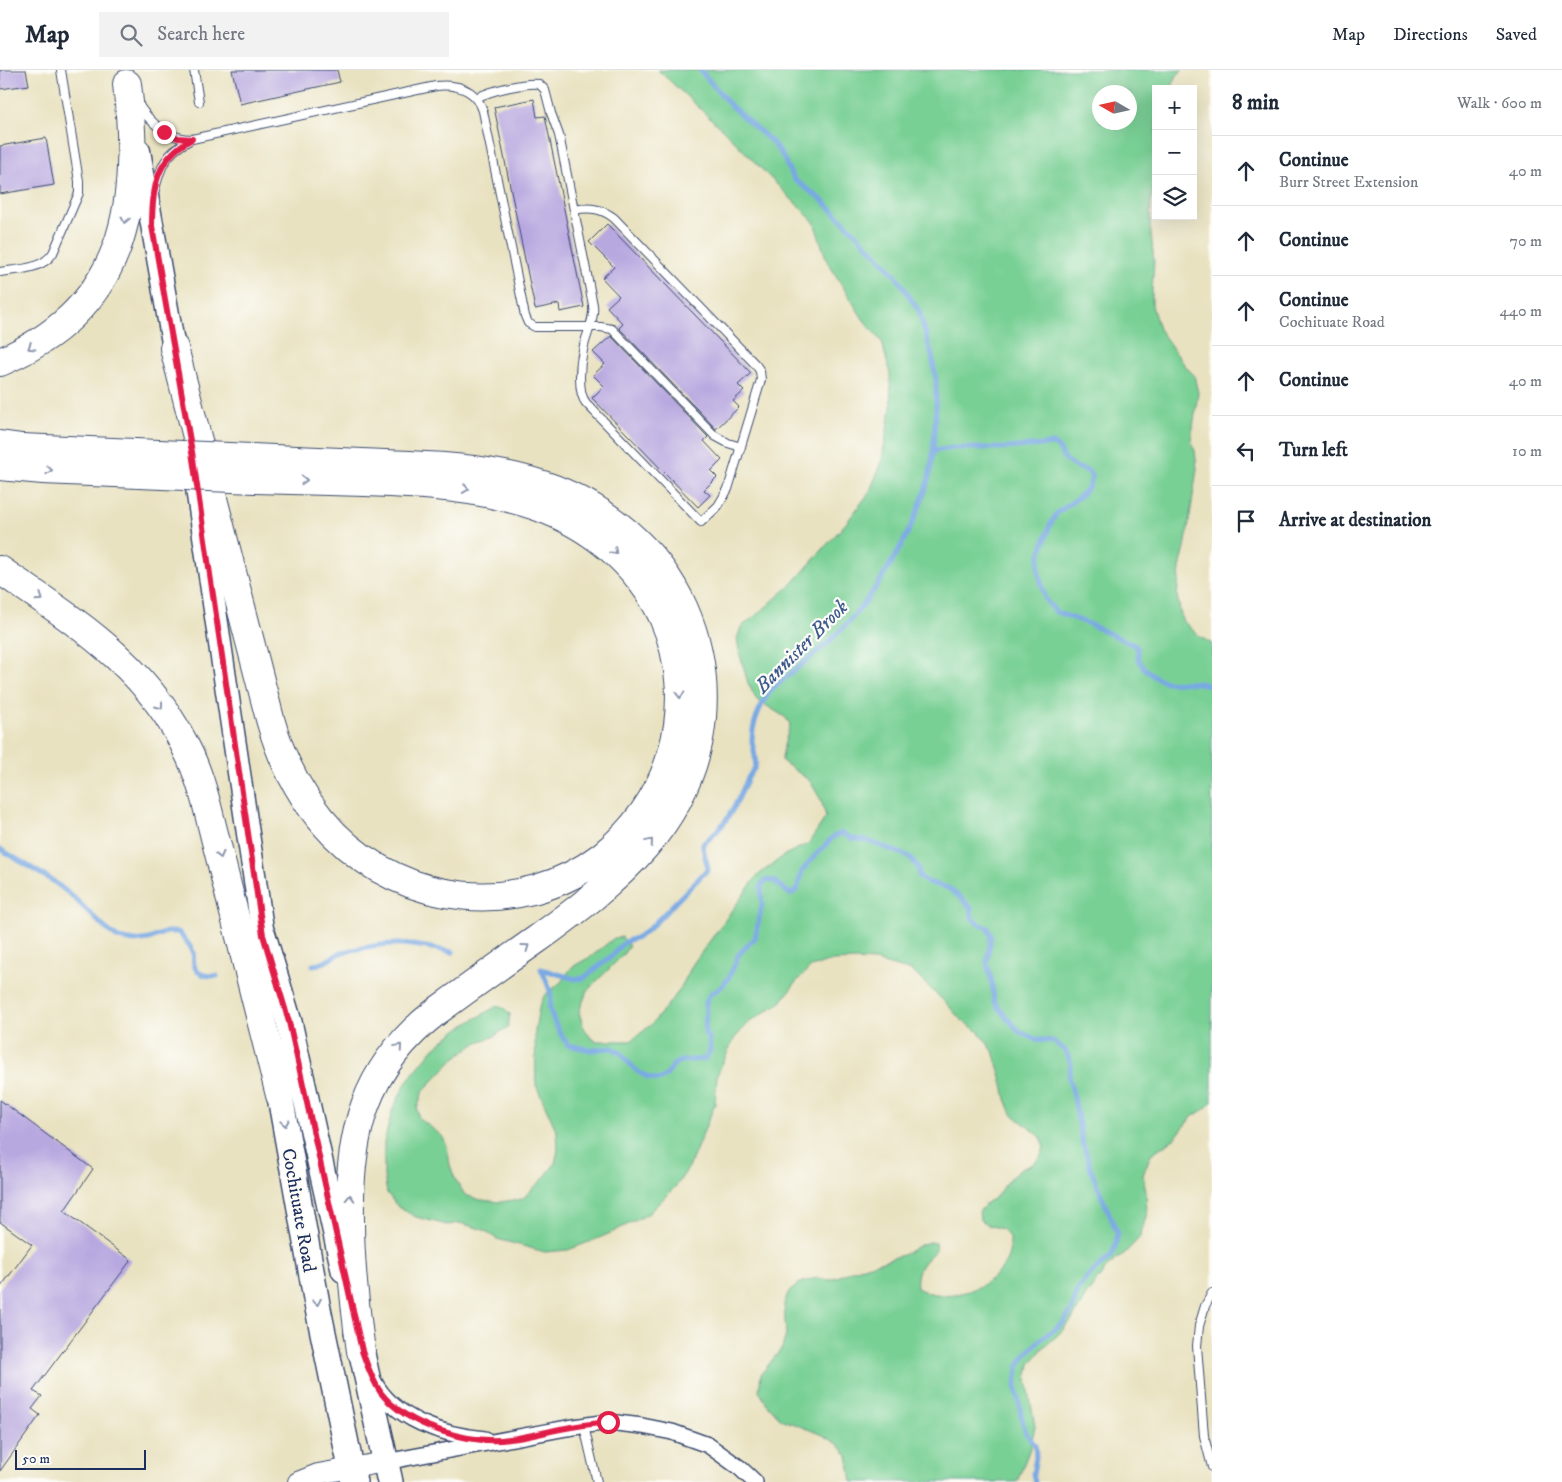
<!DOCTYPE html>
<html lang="en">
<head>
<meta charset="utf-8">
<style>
  body { margin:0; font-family:"IM FELL DW Pica",serif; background:#f2f2f3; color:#1f2937 }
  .controls { position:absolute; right:15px; top:15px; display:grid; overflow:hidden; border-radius:0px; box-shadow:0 5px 20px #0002 }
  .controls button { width:45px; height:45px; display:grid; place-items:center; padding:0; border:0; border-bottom:1px solid #e0e1e3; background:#fff; color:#1f2937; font:25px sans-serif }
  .compass { position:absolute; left:1092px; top:15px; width:45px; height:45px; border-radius:50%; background:#fff; box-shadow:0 5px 20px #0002; rotate:279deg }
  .scale { position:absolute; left:15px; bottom:12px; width:131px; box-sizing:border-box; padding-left:5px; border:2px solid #1b2f5e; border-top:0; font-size:14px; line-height:18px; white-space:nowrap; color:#1b2f5e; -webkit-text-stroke:4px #fdfcf7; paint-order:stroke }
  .stop { position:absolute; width:15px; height:15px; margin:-11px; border:4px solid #e11d48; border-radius:50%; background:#fff }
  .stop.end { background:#e11d48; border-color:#fff; box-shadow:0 1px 5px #0008 }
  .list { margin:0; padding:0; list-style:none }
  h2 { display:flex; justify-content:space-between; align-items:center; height:65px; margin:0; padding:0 20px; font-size:21px }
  h2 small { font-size:16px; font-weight:400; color:#747a83 }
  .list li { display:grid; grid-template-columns:32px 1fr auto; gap:15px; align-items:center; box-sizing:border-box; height:70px; padding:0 20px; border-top:1px solid #e0e1e3 }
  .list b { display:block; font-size:19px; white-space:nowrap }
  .list p { margin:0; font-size:16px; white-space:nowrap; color:#747a83 }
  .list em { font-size:16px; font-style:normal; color:#747a83 }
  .icon { flex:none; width:28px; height:28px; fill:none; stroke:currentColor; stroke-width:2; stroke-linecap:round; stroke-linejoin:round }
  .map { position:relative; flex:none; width:1212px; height:1412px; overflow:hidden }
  header { display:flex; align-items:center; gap:30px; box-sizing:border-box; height:70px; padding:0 25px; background:#fff; border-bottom:1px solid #e0e1e3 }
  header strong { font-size:24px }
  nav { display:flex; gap:28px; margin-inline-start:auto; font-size:18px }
  .search { width:350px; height:45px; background:#f2f2f3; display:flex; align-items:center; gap:12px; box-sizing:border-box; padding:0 18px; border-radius:0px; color:#747a83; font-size:19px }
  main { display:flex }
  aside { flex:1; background:#fff }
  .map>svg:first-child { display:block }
  .green { fill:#79d095; stroke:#4a807a; fill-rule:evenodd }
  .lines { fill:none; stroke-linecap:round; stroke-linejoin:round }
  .stream { stroke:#79a9e3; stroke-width:5 }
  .building { fill:#b8a8e0 }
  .service-casing { stroke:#3a4a6d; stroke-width:10 }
  .minor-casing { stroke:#3a4a6d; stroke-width:18 }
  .tertiary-casing { stroke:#3a4a6d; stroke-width:22 }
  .secondary-casing { stroke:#3a4a6d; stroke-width:25 }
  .primary-casing { stroke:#3a4a6d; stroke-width:28 }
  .motorway-casing { stroke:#3a4a6d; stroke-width:30 }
  .service { stroke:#fff; stroke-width:8 }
  .minor { stroke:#fff; stroke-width:15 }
  .tertiary { stroke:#fff; stroke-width:20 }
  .secondary { stroke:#fff; stroke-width:22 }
  .primary { stroke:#fff; stroke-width:25 }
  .motorway { stroke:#fff; stroke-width:28 }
  .motorway-bridge-casing { stroke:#3a4a6d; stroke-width:30; stroke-linecap:butt }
  .motorway-bridge { stroke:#fff; stroke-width:28 }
  .oneway { stroke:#8d97ae }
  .route { stroke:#e11d48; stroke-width:6 }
  .labels { text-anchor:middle; stroke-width:4.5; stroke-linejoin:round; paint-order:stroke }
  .street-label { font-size:19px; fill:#1b2f5e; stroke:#fdfcf7 }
  .water-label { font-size:20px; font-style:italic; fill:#3c5a8d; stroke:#fdfcf7 }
</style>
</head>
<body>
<header>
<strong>Map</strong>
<div class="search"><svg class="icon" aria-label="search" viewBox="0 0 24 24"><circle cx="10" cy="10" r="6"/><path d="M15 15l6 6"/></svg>Search here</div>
<nav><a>Map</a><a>Directions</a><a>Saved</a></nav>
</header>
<main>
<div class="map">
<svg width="1212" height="1412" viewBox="0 0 1212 1412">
  <rect width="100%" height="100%" fill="#fdfcf7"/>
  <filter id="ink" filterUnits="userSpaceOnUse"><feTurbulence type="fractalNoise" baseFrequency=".02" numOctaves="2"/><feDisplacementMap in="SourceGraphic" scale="10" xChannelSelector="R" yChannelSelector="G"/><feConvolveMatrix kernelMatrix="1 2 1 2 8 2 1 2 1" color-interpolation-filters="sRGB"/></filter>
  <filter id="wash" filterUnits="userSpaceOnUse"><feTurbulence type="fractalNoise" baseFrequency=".0096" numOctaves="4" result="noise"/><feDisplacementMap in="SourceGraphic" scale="20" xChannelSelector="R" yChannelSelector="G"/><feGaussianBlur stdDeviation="1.12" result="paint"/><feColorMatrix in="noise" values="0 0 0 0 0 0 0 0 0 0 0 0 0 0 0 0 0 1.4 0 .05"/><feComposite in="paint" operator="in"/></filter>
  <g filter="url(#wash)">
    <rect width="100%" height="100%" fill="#e9e2c1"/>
    <!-- green -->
    <path class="green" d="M658,0H1183L1177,5L1171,19H1156V107L1154,111L1151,131L1150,154L1154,191L1152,220V236L1159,259L1186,297L1194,305L1198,323L1191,371L1195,381L1197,399L1186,472L1180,498L1177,526L1182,550L1199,566L1212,574V1032L1209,1036L1192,1047L1175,1068L1151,1084L1143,1105L1146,1122L1147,1143L1140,1167L1124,1184L1109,1195L1087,1224L1073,1248L1059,1264L1044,1277L1030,1294L1027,1310L1035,1357L1030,1378L1017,1412H852L848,1386L838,1374L823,1365L781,1349L767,1334L759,1321L761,1304L782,1278L786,1265L784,1234L788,1223L800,1213L816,1208L831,1210L853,1200L903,1185L918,1176L929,1172L935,1173L936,1180C923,1192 915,1199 917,1218C945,1233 986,1222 1004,1195C1010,1187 1010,1177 1010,1168L1002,1159L988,1155L980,1150L979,1142L987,1132L995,1128L1008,1110L1021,1099L1031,1095L1040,1088L1044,1077L1040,1066L1012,1044L1006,1029L1002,1010L993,981L979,962L960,949L947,934L912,901L875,891L856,890L832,891L811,897L796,912L781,932L748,953L734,969L717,1005L715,1034L689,1097L676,1116L648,1144L613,1162L594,1170L568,1180L545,1182L497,1169L484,1160L460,1153L447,1155L416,1147L398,1137L387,1123L384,1106V1073L392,1041L407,1011L434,978L458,959L497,936L505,939L510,944L508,957L493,967L478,972L455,988L423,1021L417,1039L419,1048L442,1066L447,1076L450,1095L455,1109L465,1125L481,1130L500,1132L522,1129L542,1110L555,1094L558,1079L557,1062L536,1015L535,960L539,938L544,926L561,912L572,897L592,886L614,868L622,867L629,876L622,886L587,921L579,942L583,956L590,967L596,971H631L652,954L679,921L693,894L757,806L786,784L808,774L826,747L821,730L810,711L782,691C782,678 787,667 790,654L785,647L756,629L748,613L740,585L737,569L741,557L759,543L793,513L847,452L869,423L881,394L891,338L890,304L882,272L863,249L827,191L814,152L721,58ZM1100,22H1130V52H1100Z"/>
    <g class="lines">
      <!-- stream -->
      <path class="stream" d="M700,0L731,36L772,72L782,85L789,100L795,110L822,130L876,184L896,206L919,241L932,286L936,310V336L933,381
        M0,779L53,811L71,825L105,858L118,868L135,871L149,869L166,862H178C184,868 190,874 193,882C194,886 193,891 194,895C197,906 208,906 217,906
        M313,895C329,894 331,885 344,882C361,878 378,874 395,874C414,873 434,879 453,882
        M541,899C545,908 550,917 551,926C551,931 549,934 550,939C553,952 560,964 568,975L591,980L612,978L621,983L628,992L637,1001L649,1008L659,1010L667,1005L674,994L681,991L705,989L710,981L709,968L705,964L706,932L710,924L719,919L728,909L735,894L738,885L755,868L762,835L761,816L765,810L774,811L790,824L797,820L802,801L813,788L833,767L842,763L853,769L865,770L908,786L918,797L919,806L927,812L948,818L961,828L971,838L972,848L977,853L988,858L991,866L987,893L992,912L994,931L1000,940L1020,962L1035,969L1053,971L1065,980L1071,993L1069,1008L1074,1027L1082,1071L1092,1103L1117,1162L1116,1173L1112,1185L1088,1206L1078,1219L1072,1240L1063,1253L1042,1268L1026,1284L1018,1297L1016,1315L1022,1350L1026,1363L1035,1375L1036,1387L1033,1404L1035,1412
        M541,899L575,909L584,908L613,885L620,876L627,871L638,867L650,858L708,799C707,790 703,784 703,774C711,767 720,759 726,750C735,738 741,723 747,710C749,705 753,701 755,697C757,687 753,680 752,671C752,654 760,635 770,622C774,617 780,613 784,609C800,595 818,583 833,568C877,526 929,441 933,381L953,378H1006L1054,374C1062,379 1060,384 1066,390C1071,396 1081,399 1088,401L1092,407L1089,416L1079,427L1057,443L1050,455L1040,484L1038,499L1045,529L1056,542L1087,553L1136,576L1138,581V589L1144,598L1155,607L1166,612L1196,613L1212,615"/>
    </g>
    <g id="blocks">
      <!-- building -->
      <path class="building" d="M0,0H26L29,15L0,19Z
        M232,0H337L340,12L240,34Z
        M534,29L537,47L545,46L584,237L560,242L559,234L535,239L494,37Z
        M46,68L54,115L0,124V76Z
        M607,154L751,303L738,315L744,321L733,331L739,337L716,359L619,258L623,254L607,237L619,226L602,208L614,197L589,172Z
        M611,266L708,367L704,371L722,390L711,401L717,407L704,420L710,425L698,437L592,328L604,316L593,305L605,294L593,282Z
        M0,1030L93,1099L64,1141L131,1190L33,1321L42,1326L32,1339L40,1345L0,1401V1218L32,1175L0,1152Z"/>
    </g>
  </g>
  <g filter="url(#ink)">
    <use href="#blocks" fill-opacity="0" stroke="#3a4a6d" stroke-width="1"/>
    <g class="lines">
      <!-- service casing -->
      <g class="service-casing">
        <path id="service" d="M194,0L199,32
          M477,28C488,21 526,12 539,14L545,20L551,43L559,65L593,235C595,250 586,264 583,280C580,293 577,322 586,333L701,452L718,436L728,419L761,310L760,301L756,295L614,148C601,138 589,137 574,140
          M138,34C151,54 168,69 192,69L436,16C457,14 476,19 483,41L525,246L528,253L535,257H601L612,259L715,366L728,373L741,377
          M154,124C160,97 165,83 190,70
          M0,202C17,199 42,200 53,183L79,123V111L61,0
          M1212,1223L1205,1236L1199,1256L1197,1276L1204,1366L1212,1397
          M584,1356L597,1412"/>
      </g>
      <!-- minor casing -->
      <g class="minor-casing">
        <path id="minor" d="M373,1310C394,1350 442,1365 485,1369
          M385,1392L567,1358L608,1352L642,1356L672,1362L708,1375L740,1398L755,1412"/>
      </g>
      <!-- tertiary casing -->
      <g class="tertiary-casing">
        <path id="tertiary" d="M298,1412L318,1404L385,1392"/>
      </g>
      <!-- secondary casing -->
      <g class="secondary-casing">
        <path id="secondary" d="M139,81L177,295
          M194,398L263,865"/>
      </g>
      <!-- primary casing -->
      <g class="primary-casing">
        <path id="primary" d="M263,865L289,952L344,1200
          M276,1004L317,1234L354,1412
          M357,1261L390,1412"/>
      </g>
      <!-- motorway casing -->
      <g class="motorway-casing">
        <path id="motorway" d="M174,278L270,649C282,692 302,731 334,764C405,836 520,849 602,786C636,759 660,724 672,683C685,638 682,590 663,547C638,494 591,455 536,436C480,417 423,414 365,412C328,411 292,410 255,409
          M0,292C125,239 142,137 127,14
          M0,375L22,378L135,383
          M252,388C296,390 340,392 384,394C438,396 491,398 543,415C604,435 658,480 684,539C699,573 705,610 702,647C693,752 615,813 536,870C503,893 470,917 437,941C364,997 348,1064 350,1152C350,1196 355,1238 361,1281
          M0,396L43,400L139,404
          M0,500C77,553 150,597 190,686C197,701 202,717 206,732L280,1025"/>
      </g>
      <!-- service -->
      <use href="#service" class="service"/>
      <!-- minor -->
      <use href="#minor" class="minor"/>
      <!-- tertiary -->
      <use href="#tertiary" class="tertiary"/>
      <!-- secondary -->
      <use href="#secondary" class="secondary"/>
      <!-- primary -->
      <use href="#primary" class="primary"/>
      <!-- motorway -->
      <use href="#motorway" class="motorway"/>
      <!-- motorway-bridge casing -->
      <g class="motorway-bridge-casing">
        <path id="motorway-bridge" d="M135,383L252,388
          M139,404L255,409"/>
      </g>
      <!-- motorway-bridge -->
      <use href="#motorway-bridge" class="motorway-bridge"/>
    </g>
    <!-- one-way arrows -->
    <defs><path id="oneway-chevron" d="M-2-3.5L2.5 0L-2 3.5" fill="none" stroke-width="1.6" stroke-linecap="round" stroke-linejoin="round" transform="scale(1.25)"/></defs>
    <g class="oneway">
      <use href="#oneway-chevron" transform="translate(125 150) rotate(103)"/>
      <use href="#oneway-chevron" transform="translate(31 277) rotate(148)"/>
      <use href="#oneway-chevron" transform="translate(49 400) rotate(3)"/>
      <use href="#oneway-chevron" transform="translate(304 410) rotate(2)"/>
      <use href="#oneway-chevron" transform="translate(466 419) rotate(9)"/>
      <use href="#oneway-chevron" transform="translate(614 481) rotate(42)"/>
      <use href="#oneway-chevron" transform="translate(40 528) rotate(34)"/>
      <use href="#oneway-chevron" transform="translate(680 625) rotate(89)"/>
      <use href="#oneway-chevron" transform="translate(160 636) rotate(54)"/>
      <use href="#oneway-chevron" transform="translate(650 772) rotate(-50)"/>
      <use href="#oneway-chevron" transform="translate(220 785) rotate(76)"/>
      <use href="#oneway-chevron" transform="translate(526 877) rotate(-36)"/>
      <use href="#oneway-chevron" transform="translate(399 977) rotate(-50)"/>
      <use href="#oneway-chevron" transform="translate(285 1053) rotate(80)"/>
      <use href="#oneway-chevron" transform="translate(350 1128) rotate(-89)"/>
      <use href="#oneway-chevron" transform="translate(317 1232) rotate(79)"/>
    </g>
  </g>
  <g class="lines" filter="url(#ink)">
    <!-- route -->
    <path class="route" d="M164,62L178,68L192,69C156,88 152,118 152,156L192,382L263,865L289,952L296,983L362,1281C367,1295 372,1310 381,1323C407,1356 469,1375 510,1369C529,1367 548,1361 566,1358C580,1355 594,1354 608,1352"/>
  </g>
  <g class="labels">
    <!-- street labels -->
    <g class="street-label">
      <text transform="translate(300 1140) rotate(80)" y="7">Cochituate Road</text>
    </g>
    <!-- water labels -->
    <g class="water-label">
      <text transform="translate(801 576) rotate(-45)" y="7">Bannister Brook</text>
    </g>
  </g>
</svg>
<div class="controls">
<button>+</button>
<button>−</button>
<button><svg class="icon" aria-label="layers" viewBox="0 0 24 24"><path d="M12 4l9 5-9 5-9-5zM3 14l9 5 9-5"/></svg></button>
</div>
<svg class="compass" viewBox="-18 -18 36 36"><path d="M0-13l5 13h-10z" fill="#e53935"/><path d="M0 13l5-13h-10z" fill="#747a83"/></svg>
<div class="scale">50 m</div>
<div class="stop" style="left:608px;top:1352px"></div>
<div class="stop end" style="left:164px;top:62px"></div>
</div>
<aside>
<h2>8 min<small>Walk · 600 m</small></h2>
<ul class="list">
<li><svg class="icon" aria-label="ahead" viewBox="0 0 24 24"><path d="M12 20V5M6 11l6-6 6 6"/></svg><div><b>Continue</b><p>Burr Street Extension</p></div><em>40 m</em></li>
<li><svg class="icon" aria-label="ahead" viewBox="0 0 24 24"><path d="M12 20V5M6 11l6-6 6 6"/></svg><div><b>Continue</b></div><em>70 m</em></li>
<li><svg class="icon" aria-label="ahead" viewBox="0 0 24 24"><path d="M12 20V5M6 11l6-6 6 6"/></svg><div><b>Continue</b><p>Cochituate Road</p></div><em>440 m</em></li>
<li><svg class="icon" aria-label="ahead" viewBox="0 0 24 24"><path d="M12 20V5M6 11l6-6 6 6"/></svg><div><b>Continue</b></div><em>40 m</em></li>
<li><svg class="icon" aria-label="left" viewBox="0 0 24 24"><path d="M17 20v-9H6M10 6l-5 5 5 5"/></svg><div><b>Turn left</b></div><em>10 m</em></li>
<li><svg class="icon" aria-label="arrive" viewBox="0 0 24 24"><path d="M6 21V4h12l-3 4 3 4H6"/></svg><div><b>Arrive at destination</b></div></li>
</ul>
</aside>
</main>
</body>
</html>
